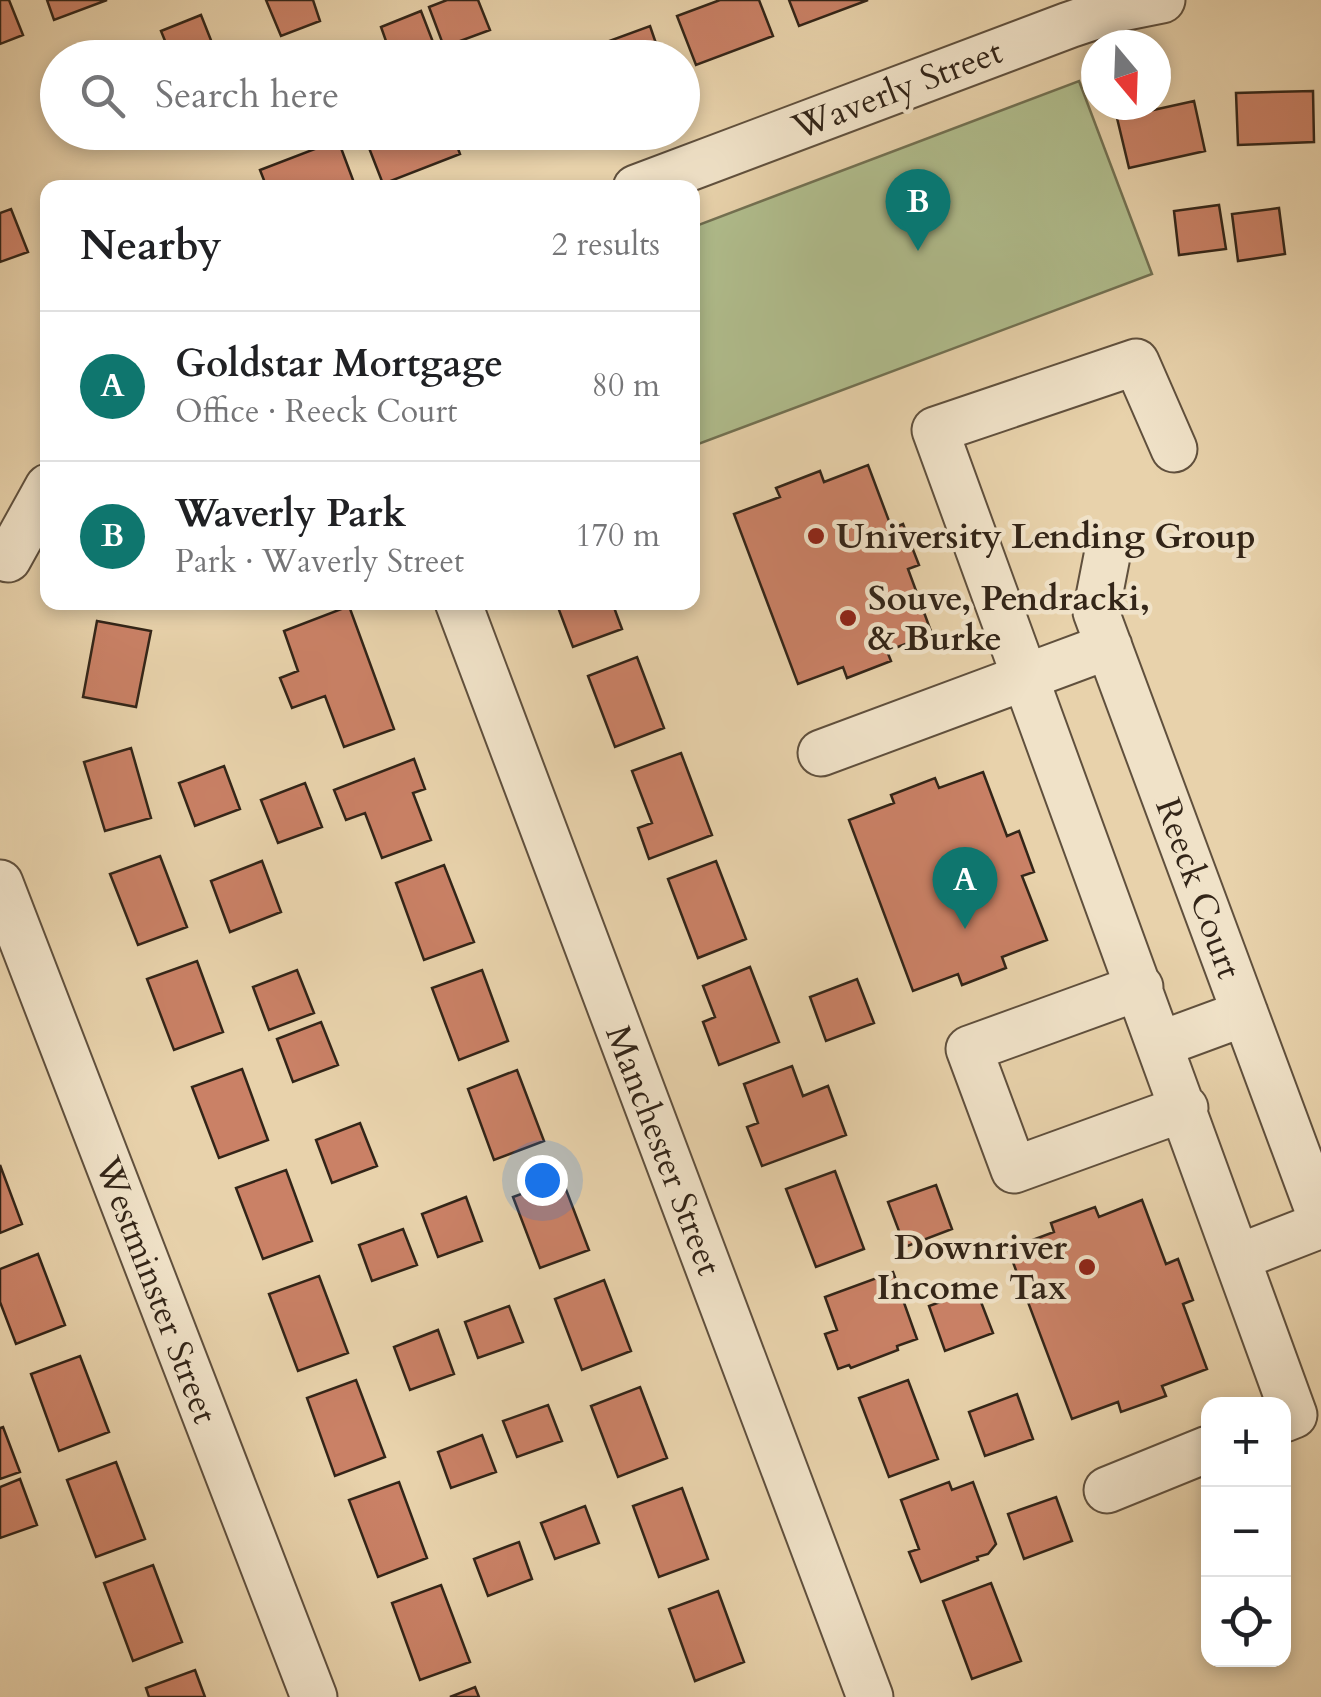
<!DOCTYPE html>
<html lang="en">
<head>
<meta charset="utf-8">
<style>
  body { margin:0; font-family:Cardo,serif; background:#f2f2f2; color:#202124 }
  .controls { position:absolute; right:30px; bottom:30px; display:grid; overflow:hidden; border-radius:20px; box-shadow:0 5px 15px #0003 }
  .controls button { width:90px; height:90px; display:grid; place-items:center; padding:0; border:0; border-bottom:2px solid #e0e0e0; background:#fff; color:#202124; font:50px sans-serif }
  .compass { position:absolute; left:1081px; top:30px; width:90px; height:90px; border-radius:50%; background:#fff; box-shadow:0 5px 15px #0003; rotate:161deg }
  .you { position:absolute; left:542px; top:1180px; width:35px; height:35px; margin:-25px; border:8px solid #fff; border-radius:50%; background:#1a73e8; box-shadow:0 0 0 15px #1a73e833 }
  .badge { display:grid; place-items:center; width:65px; height:65px; border-radius:50%; background:#0f766e; color:#fff; font-size:32px; font-weight:700 }
  .pin { position:absolute; translate:-50% -82px; filter:drop-shadow(0 2px 5px #0008) }
  .pin::after { content:''; position:absolute; top:52px; width:35px; height:30px; background:inherit; clip-path:polygon(0 0,100% 0,50% 100%) }
  .list { margin:0; padding:0; list-style:none }
  h2 { display:flex; justify-content:space-between; align-items:center; height:130px; margin:0; padding:0 40px; font-size:42px }
  h2 small { font-size:32px; font-weight:400; color:#757577 }
  .list li { display:grid; grid-template-columns:65px 1fr auto; gap:30px; align-items:center; box-sizing:border-box; height:150px; padding:0 40px; border-top:2px solid #e0e0e0 }
  .list b { display:block; font-size:38px; white-space:nowrap }
  .list p { margin:0; font-size:32px; white-space:nowrap; color:#757577 }
  .list em { font-size:32px; font-style:normal; color:#757577 }
  .icon { flex:none; width:55px; height:55px; fill:none; stroke:currentColor; stroke-width:2; stroke-linecap:round; stroke-linejoin:round }
  .map { position:relative; flex:none; width:1321px; height:1697px; overflow:hidden }
  .search { position:absolute; background:#fff; box-shadow:0 5px 15px #0003; left:40px; top:40px; width:660px; height:110px; display:flex; align-items:center; gap:25px; box-sizing:border-box; padding:0 35px; border-radius:55px; color:#757577; font-size:38px }
  .panel { position:absolute; background:#fff; box-shadow:0 5px 15px #0003; left:40px; top:180px; width:660px; height:430px; border-radius:20px }
  .map>svg:first-child { display:block }
  .green { fill:#b0bd8d; stroke:#727152; stroke-width:2.5 }
  .building { fill:#ca8166; stroke:#332518; stroke-width:2.5 }
  .lines { fill:none; stroke-linecap:round; stroke-linejoin:round }
  .minor-casing { stroke:#60503d; stroke-width:49 }
  .minor { stroke:#f0e2c8; stroke-width:45 }
  .poi-dot { fill:#8f2418; stroke:#f0e2c8; stroke-width:4 }
  .labels { text-anchor:middle; stroke-width:9; stroke-linejoin:round; paint-order:stroke }
  .street-label { font-size:35px; fill:#332518; stroke:#f0e2c8 }
  .poi-label { font-size:35px; font-weight:bold; fill:#332518; stroke:#f0e2c8; text-anchor:start }
</style>
</head>
<body>
<div class="map">
<svg width="1321" height="1697" viewBox="0 0 1321 1697">
  <rect width="100%" height="100%" fill="#e8d2ab"/>
  <filter id="stains"><feTurbulence type="fractalNoise" baseFrequency=".002" numOctaves="4"/><feColorMatrix values="0 0 0 0 .2 0 0 0 0 .09 0 0 0 0 .02 0 0 0 .5 -.17"/></filter>
  <radialGradient id="worn" r=".72"><stop offset=".6" stop-color="#630" stop-opacity="0"/><stop offset="1" stop-color="#630" stop-opacity=".3"/></radialGradient>
  <!-- green -->
  <path class="green" d="M1079,81L1152,274L693,446V227Z"/>
  <!-- building -->
  <path class="building" d="M0,0H9L23,35L0,44Z
    M47,0H107L54,20Z
    M266,0H313L320,21L281,36Z
    M447,0H478L490,30L444,47L429,7Z
    M720,0H759L773,36L696,65L677,16Z
    M789,0H868L799,26Z
    M421,11L438,55L392,58L381,27Z
    M201,15L218,58H172L161,31Z
    M650,26L661,58H572L571,55Z
    M317,49L321,58H295Z
    M1313,91L1314,142L1238,145L1236,93Z
    M1194,101L1205,151L1129,168L1117,118Z
    M370,132H452L460,154L383,184L364,135Z
    M494,132H532V134L499,146Z
    M338,140L356,188H267L260,170Z
    M1219,205L1226,249L1179,255L1174,211Z
    M1279,208L1285,254L1238,261L1232,214Z
    M11,209L28,252L0,262V213Z
    M868,465L892,529L903,524L919,565L908,569L932,634L887,651L891,661L847,678L843,667L798,684L734,514L780,497L776,488L820,471L824,482Z
    M556,602H612L622,629L573,647Z
    M349,606L394,729L344,747L325,696L292,708L280,678L298,671L284,631Z
    M97,621L151,631L136,707L83,697Z
    M637,657L664,728L615,747L588,676Z
    M131,748L151,818L105,831L84,762Z
    M681,753L712,835L649,859L638,828L652,823L632,771Z
    M414,759L425,789L413,793L431,840L382,858L365,813L346,820L334,790Z
    M224,766L240,809L195,826L179,783Z
    M983,772L1007,836L1019,831L1034,872L1022,876L1047,940L1002,957L1006,968L962,985L958,974L913,991L849,820L894,803L891,795L935,778L939,788Z
    M305,783L322,827L278,843L261,800Z
    M160,856L187,927L138,945L110,874Z
    M262,861L281,912L230,932L211,881Z
    M716,861L746,939L698,958L668,879Z
    M444,865L474,942L424,960L396,883Z
    M197,961L223,1032L174,1050L147,979Z
    M750,967L779,1042L719,1065L703,1022L715,1017L703,986Z
    M297,970L314,1013L269,1030L253,987Z
    M482,970L508,1041L459,1060L432,988Z
    M857,979L874,1023L826,1041L810,997Z
    M321,1022L338,1065L293,1082L277,1039Z
    M792,1066L803,1096L828,1086L846,1135L762,1166L747,1127L758,1123L744,1084Z
    M242,1069L268,1140L219,1158L192,1087Z
    M517,1070L544,1141L494,1160L468,1089Z
    M360,1123L377,1166L332,1183L316,1140Z
    M0,1165L22,1224L0,1233Z
    M286,1170L312,1241L263,1259L236,1188Z
    M835,1171L864,1249L816,1267L786,1189Z
    M562,1179L589,1250L540,1268L513,1197Z
    M936,1185L952,1229L905,1247L888,1202Z
    M466,1197L482,1241L438,1257L422,1214Z
    M1142,1200L1166,1264L1178,1259L1193,1300L1183,1304L1207,1369L1162,1386L1166,1396L1121,1412L1118,1402L1072,1419L1008,1249L1054,1232L1051,1223L1095,1207L1099,1217Z
    M403,1229L417,1265L372,1281L359,1245Z
    M38,1254L65,1325L16,1344L0,1302V1269Z
    M893,1272L917,1339L897,1346L898,1350L851,1368L849,1365L838,1369L825,1334L837,1330L825,1297Z
    M319,1276L348,1353L298,1371L269,1294Z
    M604,1280L631,1351L582,1370L555,1299Z
    M976,1289L993,1333L945,1351L929,1306Z
    M509,1306L523,1342L478,1358L465,1322Z
    M438,1330L454,1374L410,1390L394,1347Z
    M80,1356L109,1432L59,1451L31,1374Z
    M356,1380L385,1457L335,1476L307,1398Z
    M908,1380L938,1459L889,1477L859,1398Z
    M640,1387L667,1458L618,1477L591,1406Z
    M1017,1394L1033,1439L985,1456L969,1412Z
    M548,1405L562,1441L517,1457L503,1421Z
    M3,1427L20,1472L0,1479V1428Z
    M482,1435L496,1472L451,1488L438,1452Z
    M116,1462L145,1539L96,1557L67,1480Z
    M20,1479L37,1525L0,1538V1487Z
    M399,1482L427,1558L378,1577L349,1500Z
    M949,1482L952,1490L973,1482L996,1544L988,1554L977,1557L978,1560L921,1582L909,1552L919,1549L901,1500Z
    M682,1488L708,1559L659,1577L633,1506Z
    M1056,1497L1072,1541L1024,1559L1008,1514Z
    M585,1506L599,1543L555,1559L541,1523Z
    M519,1542L532,1579L488,1596L474,1559Z
    M153,1565L182,1642L133,1661L104,1583Z
    M991,1583L1021,1661L972,1679L943,1601Z
    M441,1585L470,1662L420,1680L392,1603Z
    M718,1591L744,1662L695,1681L669,1609Z
    M195,1670L205,1697H149L146,1688Z
    M475,1687L479,1697H450Z"/>
  <g class="lines">
    <!-- minor casing -->
    <g class="minor-casing">
      <path id="minor" d="M636,188L1069,25L1117,9L1162,0
        M1174,449L1136,362L935,430L1294,1415L1284,1419
        M1107,556L1096,612L1321,1218
        M8,559L48,487
        M458,602L870,1697
        M821,753L1109,646
        M0,883L314,1697
        M1140,987L969,1049L1014,1170L1185,1108
        M1161,1044L1245,1013
        M1239,1257L1321,1225
        M1107,1490L1208,1449"/>
    </g>
    <!-- minor -->
    <use href="#minor" class="minor"/>
  </g>
  <!-- markers -->
  <g class="poi-dot">
    <circle cx="816" cy="536" r="10"/>
    <circle cx="848" cy="618" r="10"/>
    <circle cx="1087" cy="1267" r="10"/>
  </g>
  <g class="labels">
    <!-- street labels -->
    <g class="street-label">
      <text transform="translate(897 89) rotate(-21)" y="12">Waverly Street</text>
      <text transform="translate(1199 888) rotate(70)" y="12">Reeck Court</text>
      <text transform="translate(664 1150) rotate(69)" y="12">Manchester Street</text>
      <text transform="translate(157 1290) rotate(69)" y="12">Westminster Street</text>
    </g>
    <!-- poi labels -->
    <g class="poi-label">
      <text x="836" y="548">University Lending Group</text>
      <text x="868" y="610">Souve, Pendracki,<tspan x="868" dy="40">&amp; Burke</tspan></text>
      <text x="1067" y="1259" text-anchor="end">Downriver<tspan x="1067" dy="40">Income Tax</tspan></text>
    </g>
  </g>
  <rect width="100%" height="100%" filter="url(#stains)"/>
  <rect width="100%" height="100%" fill="url(#worn)"/>
</svg>
<div class="controls">
<button>+</button>
<button>−</button>
<button><svg class="icon" aria-label="locate" viewBox="0 0 24 24"><circle cx="12" cy="12" r="6"/><path d="M12 2v4M12 18v4M2 12h4M18 12h4"/></svg></button>
</div>
<svg class="compass" viewBox="-18 -18 36 36"><path d="M0-13l5 13h-10z" fill="#e53935"/><path d="M0 13l5-13h-10z" fill="#757577"/></svg>
<div class="you"></div>
<div class="pin badge" style="left:965px;top:929px">A</div>
<div class="pin badge" style="left:918px;top:251px">B</div>
<div class="search"><svg class="icon" aria-label="search" viewBox="0 0 24 24"><circle cx="10" cy="10" r="6"/><path d="M15 15l6 6"/></svg>Search here</div>
<section class="panel">
<h2>Nearby<small>2 results</small></h2>
<ul class="list">
<li><span class="badge">A</span><div><b>Goldstar Mortgage</b><p>Office · Reeck Court</p></div><em>80 m</em></li>
<li><span class="badge">B</span><div><b>Waverly Park</b><p>Park · Waverly Street</p></div><em>170 m</em></li>
</ul>
</section>
</div>
</body>
</html>
